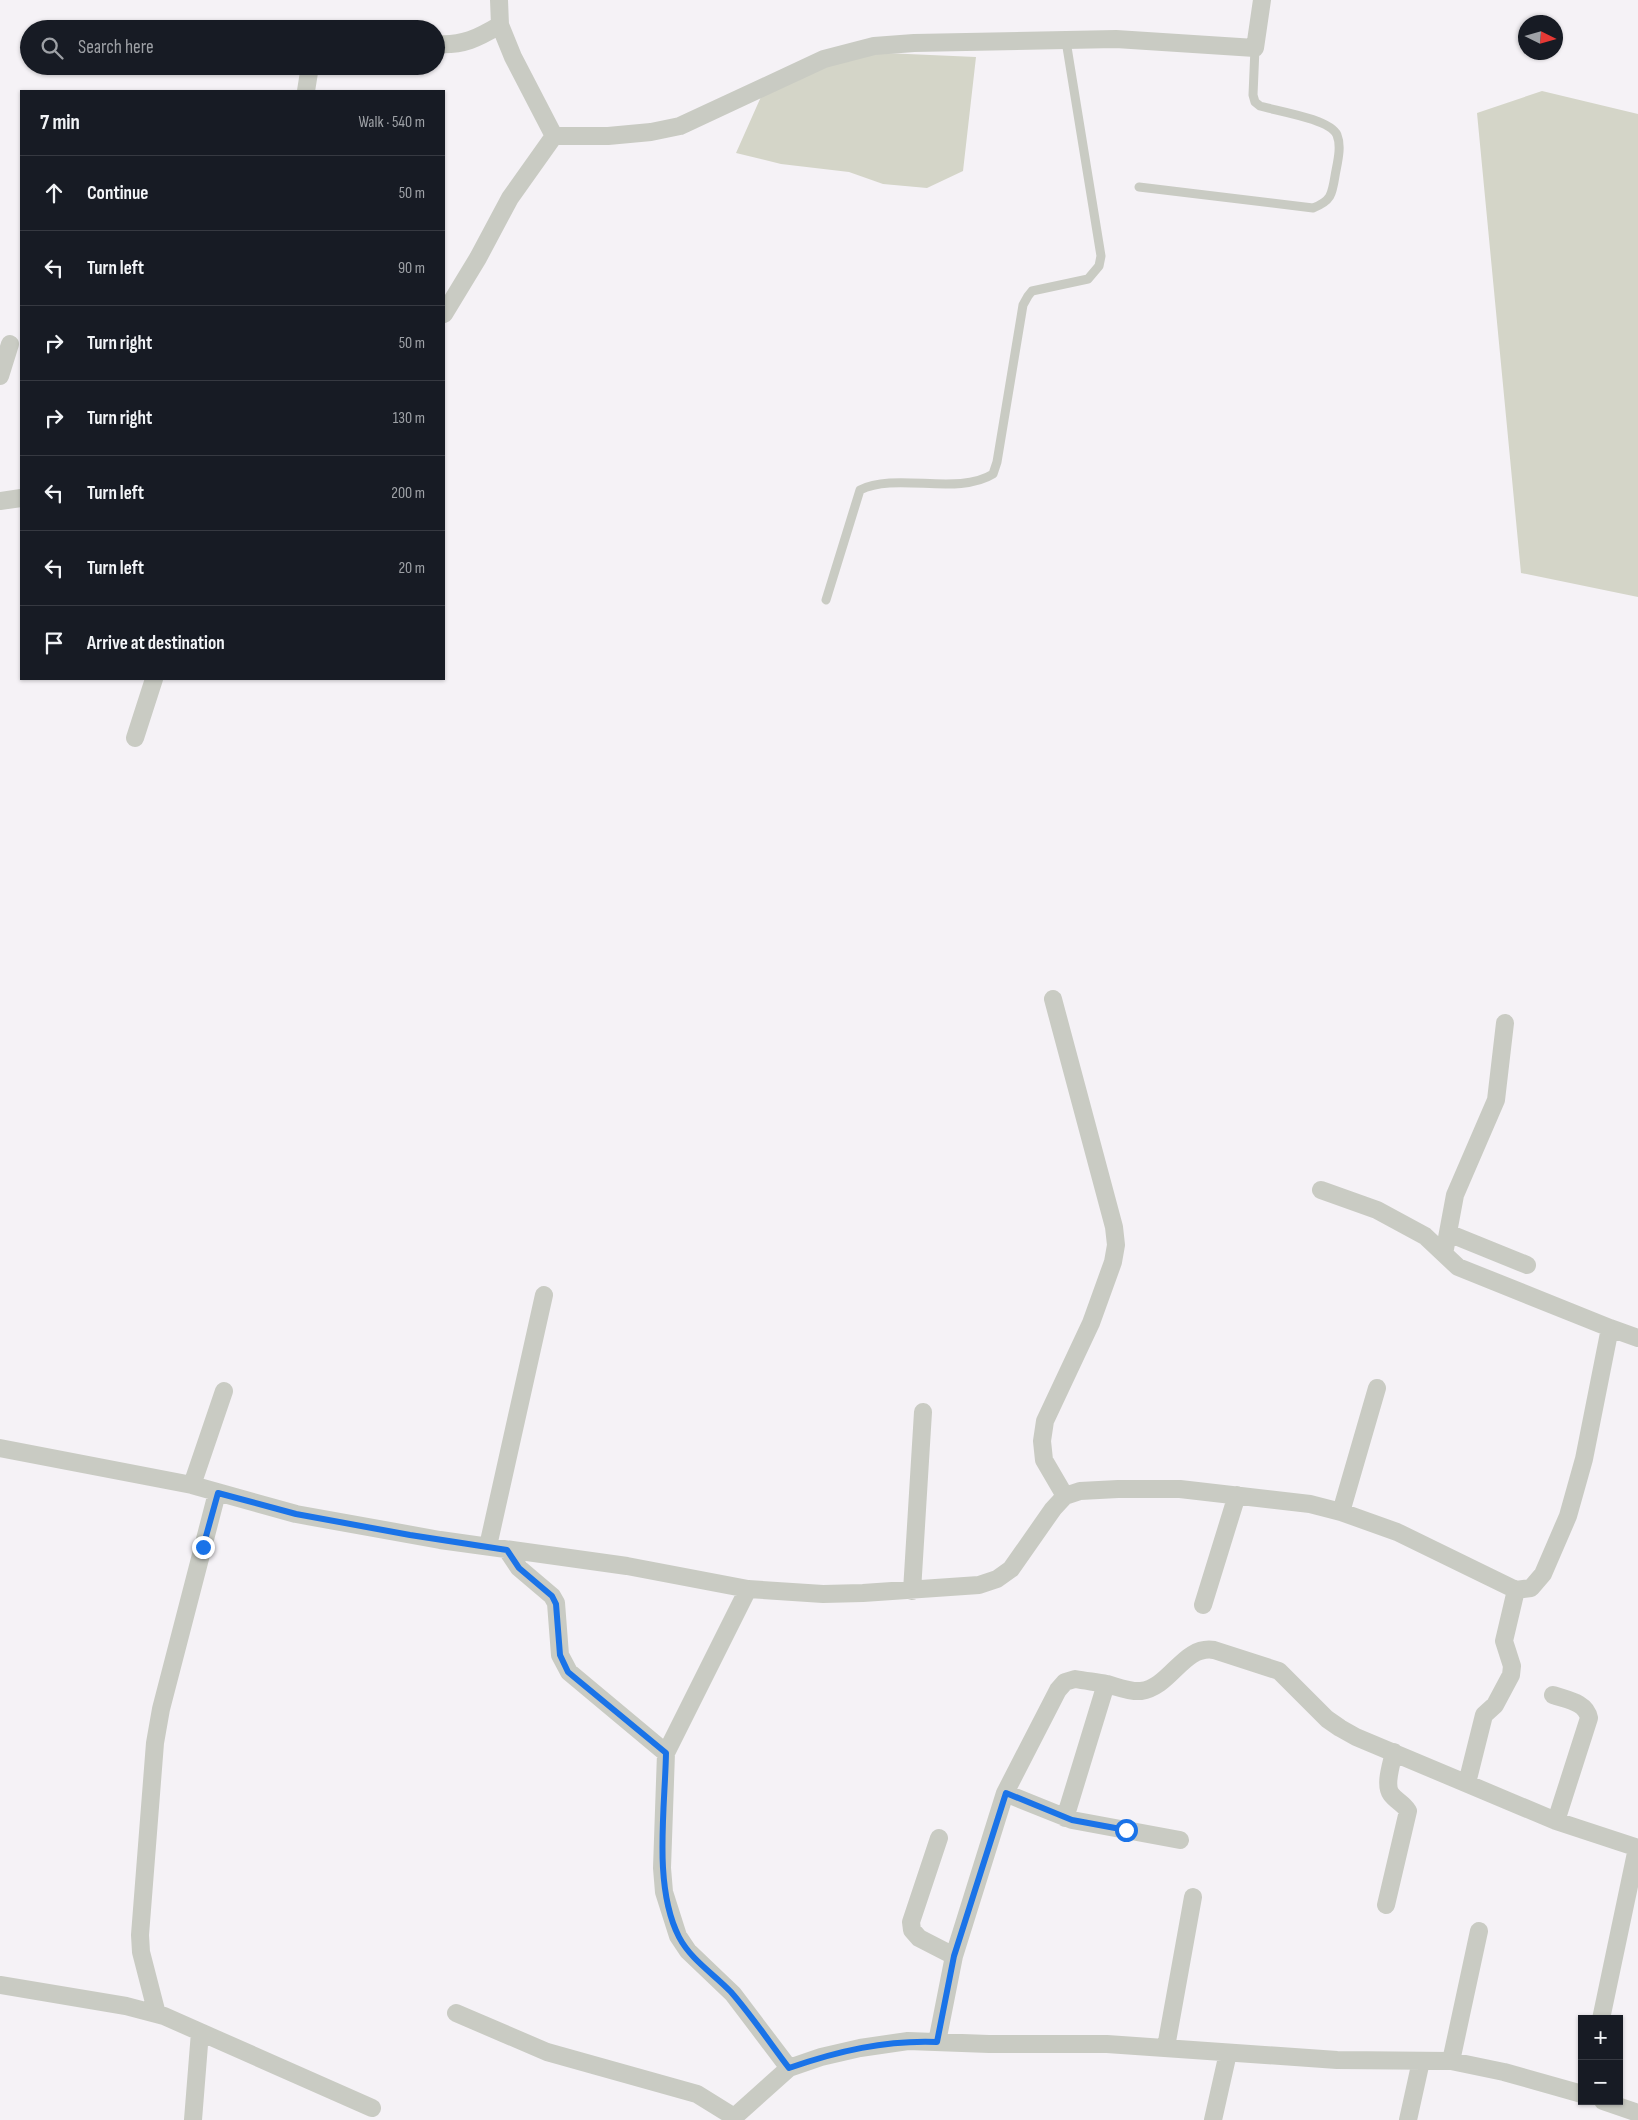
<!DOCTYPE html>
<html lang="en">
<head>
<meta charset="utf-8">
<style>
  body { margin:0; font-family:"Sofia Sans Condensed",sans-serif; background:#20242c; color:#f1f3f6 }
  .controls { position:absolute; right:15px; bottom:15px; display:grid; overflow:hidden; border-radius:0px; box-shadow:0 1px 4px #0004 }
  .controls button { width:45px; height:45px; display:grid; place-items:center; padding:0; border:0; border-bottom:1px solid #363941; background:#171b24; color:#f1f3f6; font:25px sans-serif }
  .compass { position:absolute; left:1518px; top:15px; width:45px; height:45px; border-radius:50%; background:#171b24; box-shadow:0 1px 4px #0004; rotate:95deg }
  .stop { position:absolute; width:15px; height:15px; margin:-11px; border:4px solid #1a73e8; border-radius:50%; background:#fff }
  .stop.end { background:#1a73e8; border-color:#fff; box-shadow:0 1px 5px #0008 }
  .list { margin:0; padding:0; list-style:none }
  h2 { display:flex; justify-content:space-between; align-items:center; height:65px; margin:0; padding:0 20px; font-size:21px }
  h2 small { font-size:16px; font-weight:400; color:#9ea1a6 }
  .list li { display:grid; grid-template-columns:32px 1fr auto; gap:15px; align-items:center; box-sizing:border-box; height:75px; padding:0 20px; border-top:1px solid #363941 }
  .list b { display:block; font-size:19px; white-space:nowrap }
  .list em { font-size:16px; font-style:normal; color:#9ea1a6 }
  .icon { flex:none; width:28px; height:28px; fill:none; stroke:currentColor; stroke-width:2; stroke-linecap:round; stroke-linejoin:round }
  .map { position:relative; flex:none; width:1638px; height:2120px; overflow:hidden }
  .search { position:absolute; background:#171b24; box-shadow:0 1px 4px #0004; left:20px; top:20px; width:425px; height:55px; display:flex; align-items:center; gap:12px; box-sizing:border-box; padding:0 18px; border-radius:28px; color:#9ea1a6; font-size:19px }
  .panel { position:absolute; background:#171b24; box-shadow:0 1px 4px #0004; left:20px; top:90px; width:425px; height:590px; border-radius:0px }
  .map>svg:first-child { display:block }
  .water { fill:#d4d5c8 }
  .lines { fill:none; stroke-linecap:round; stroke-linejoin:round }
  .lane { stroke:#c9cbc3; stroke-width:9 }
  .street { stroke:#c9cbc3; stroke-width:18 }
  .route { stroke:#1a73e8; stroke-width:6 }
</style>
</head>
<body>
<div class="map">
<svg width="1638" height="2120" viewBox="0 0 1638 2120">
  <rect width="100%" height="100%" fill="#f5f2f6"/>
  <!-- water -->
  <path class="water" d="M862,52L976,57L963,171L927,188L883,184L849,172L781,164L736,153L764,90Z
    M1542,91L1638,114V597L1521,573L1477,113Z"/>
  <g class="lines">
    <!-- lane -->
    <path class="lane" d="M1139,187L1313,208C1331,201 1332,195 1335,176C1337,164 1342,147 1337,135C1330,119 1277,111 1260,106L1255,102L1253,95L1255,48
      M826,600L860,490C896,472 958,496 993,474L997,462L1023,305L1028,296L1032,291L1088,279L1099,266L1101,256L1066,41"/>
    <!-- street -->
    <path class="street" d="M499,0L500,25L513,57L554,136
      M436,44C463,46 478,38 500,25
      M306,91L310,66
      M554,136H608L651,132L680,126L824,59L874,46L914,43L1116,39L1255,48L1262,0
      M444,314L478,258L510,198L554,136
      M0,376L10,344
      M0,501L21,498
      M135,738L154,679
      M1053,999L1114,1227L1116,1245L1113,1262L1091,1323L1045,1421L1042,1441L1044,1460L1065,1496
      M1321,1190L1377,1210L1425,1236L1458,1267L1610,1328
      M1448,1233L1527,1265
      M1444,1254L1455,1195L1496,1100L1505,1023
      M0,1448L192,1485L296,1514L440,1540L627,1566L748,1589L823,1594L863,1593L979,1585L997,1579L1011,1569L1053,1509L1065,1496L1080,1491L1118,1489H1180L1310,1504L1341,1512L1397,1532L1516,1590L1531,1588L1543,1574L1568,1516L1584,1459L1610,1328L1638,1338
      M192,1485L224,1391
      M1341,1512L1377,1388
      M488,1546L544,1295
      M507,1550L519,1568L552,1596L556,1603L560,1655L569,1672L666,1753
      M748,1589L666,1753L662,1868L664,1892L678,1936L688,1951L733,1994L789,2068
      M912,1591L923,1412
      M1203,1605L1237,1495
      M1553,1695C1567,1700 1586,1702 1589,1718L1556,1821
      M1467,1783L1484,1715L1495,1705L1511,1675L1512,1666L1504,1641L1516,1590
      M1005,1793L1072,1820L1180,1840
      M1065,1818L1106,1684
      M939,1838L911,1922L912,1930L919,1938L954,1956
      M1386,1905L1408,1811C1403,1803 1396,1801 1391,1794C1384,1784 1392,1763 1394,1752
      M0,1985L126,2006L164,2016L372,2108
      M456,2013L547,2052L697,2094L734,2117
      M157,2014L141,1952L140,1935L155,1743L161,1709L217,1493
      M1601,2019L1637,1848
      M937,2042L954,1956L1005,1793L1058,1690L1065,1682L1075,1679C1086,1681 1096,1682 1107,1684C1118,1687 1130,1692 1141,1691C1171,1687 1183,1645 1214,1650L1279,1671L1327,1719L1340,1728L1356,1737L1556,1821L1638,1848
      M1166,2047L1193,1897
      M1451,2061L1479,1931
      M1603,2101L1638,2113
      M193,2120L200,2032
      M731,2120L789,2068L821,2057L860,2048L908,2041L989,2044H1107L1337,2060L1451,2061L1504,2072L1582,2094
      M1213,2120L1228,2053
      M1408,2120L1421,2061"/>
  </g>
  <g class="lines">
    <!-- route -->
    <path class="route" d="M203,1547L218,1493L296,1514L410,1535L507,1550L519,1568L552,1596L556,1604L560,1655L568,1672L666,1753C665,1809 653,1886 679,1937C691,1960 714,1974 731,1992C752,2016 770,2043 789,2068C838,2051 885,2040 937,2042L954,1956L1006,1793L1072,1820L1126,1830"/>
  </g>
</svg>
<div class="controls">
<button>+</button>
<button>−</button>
</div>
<svg class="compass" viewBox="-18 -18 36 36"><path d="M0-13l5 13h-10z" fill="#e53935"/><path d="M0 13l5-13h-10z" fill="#9ea1a6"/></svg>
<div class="stop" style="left:1126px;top:1830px"></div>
<div class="stop end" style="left:203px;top:1547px"></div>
<div class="search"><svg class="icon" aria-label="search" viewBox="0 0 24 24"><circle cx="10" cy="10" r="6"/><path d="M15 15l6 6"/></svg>Search here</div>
<section class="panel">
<h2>7 min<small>Walk · 540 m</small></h2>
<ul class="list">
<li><svg class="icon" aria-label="ahead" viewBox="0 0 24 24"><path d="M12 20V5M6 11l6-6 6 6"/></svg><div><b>Continue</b></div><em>50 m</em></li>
<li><svg class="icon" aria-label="left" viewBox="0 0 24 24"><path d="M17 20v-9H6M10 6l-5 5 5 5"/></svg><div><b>Turn left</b></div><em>90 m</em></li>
<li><svg class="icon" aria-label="right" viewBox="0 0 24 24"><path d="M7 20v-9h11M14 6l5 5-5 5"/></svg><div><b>Turn right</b></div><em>50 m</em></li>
<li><svg class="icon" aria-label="right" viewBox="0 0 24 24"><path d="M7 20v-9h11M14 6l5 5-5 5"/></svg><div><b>Turn right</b></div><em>130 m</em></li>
<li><svg class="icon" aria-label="left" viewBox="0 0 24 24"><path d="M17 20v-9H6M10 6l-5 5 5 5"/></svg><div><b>Turn left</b></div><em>200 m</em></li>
<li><svg class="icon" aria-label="left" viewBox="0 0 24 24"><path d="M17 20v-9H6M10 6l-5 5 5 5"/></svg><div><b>Turn left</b></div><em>20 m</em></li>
<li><svg class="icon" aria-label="arrive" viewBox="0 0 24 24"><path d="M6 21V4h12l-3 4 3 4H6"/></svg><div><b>Arrive at destination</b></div></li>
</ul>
</section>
</div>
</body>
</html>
